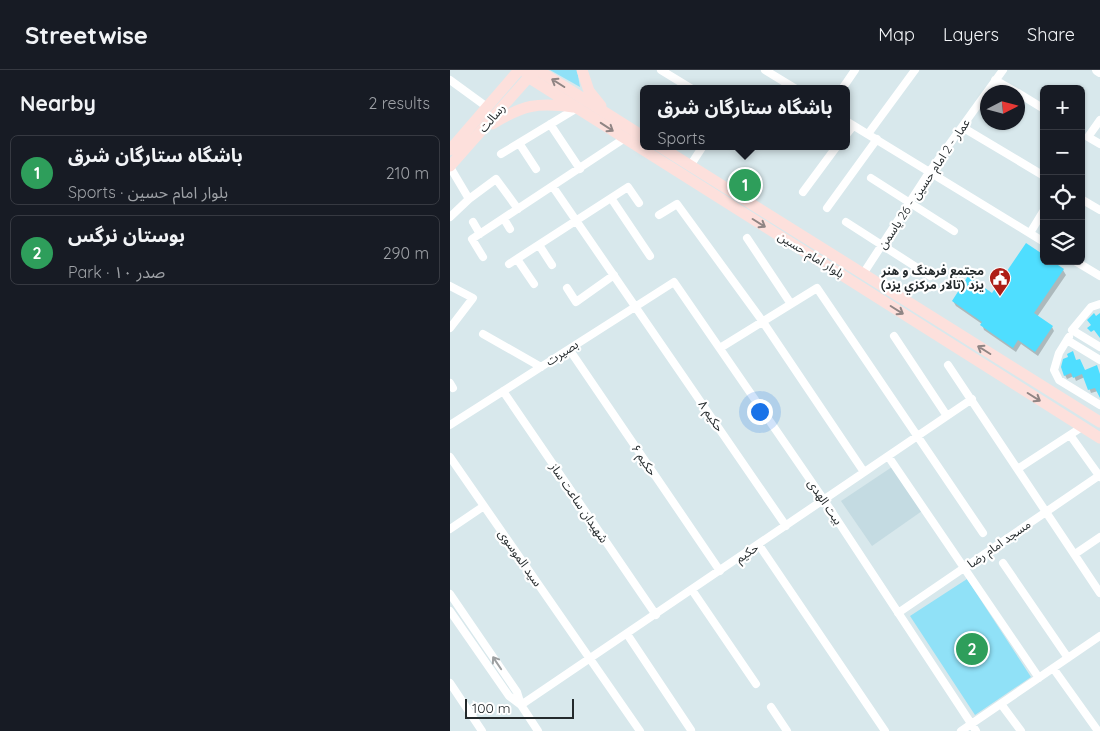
<!DOCTYPE html>
<html lang="en">
<head>
<meta charset="utf-8">
<style>
  body { margin:0; font-family:Quicksand,"Noto Sans Arabic",sans-serif; background:#20242c; color:#f1f3f6 }
  .controls { position:absolute; right:15px; top:15px; display:grid; overflow:hidden; border-radius:8px; box-shadow:0 1px 4px #0004 }
  .controls button { width:45px; height:45px; display:grid; place-items:center; padding:0; border:0; border-bottom:1px solid #363941; background:#171b24; color:#f1f3f6; font:25px sans-serif }
  .compass { position:absolute; left:530px; top:15px; width:45px; height:45px; border-radius:50%; background:#171b24; box-shadow:0 1px 4px #0004; rotate:84deg }
  .scale { position:absolute; left:15px; bottom:12px; width:109px; box-sizing:border-box; padding-left:5px; border:2px solid #242a2c; border-top:0; font-size:14px; line-height:18px; white-space:nowrap; color:#242a2c; -webkit-text-stroke:4px #fff; paint-order:stroke }
  .you { position:absolute; left:309px; top:341px; width:18px; height:18px; margin:-12px; border:4px solid #fff; border-radius:50%; background:#1a73e8; box-shadow:0 0 0 8px #1a73e833 }
  .badge { display:grid; place-items:center; width:32px; height:32px; border-radius:50%; background:#d93025; color:#fff; font-size:16px; font-weight:700 }
  .pin { position:absolute; translate:-50% -50%; border:2px solid #fff; box-shadow:0 1px 5px #0006 }
  .popup { position:absolute; left:190px; top:15px; width:210px; height:65px; box-sizing:border-box; display:grid; place-content:center; border-radius:8px; background:#171b24; filter:drop-shadow(0 1px 4px #0005); font-size:16px; white-space:nowrap; color:#9ea1a6 }
  .popup b { font-size:19px; color:#f1f3f6 }
  .popup::after { content:''; position:absolute; left:50%; top:100%; margin-left:-10px; border:10px solid transparent; border-top-color:#171b24 }
  .list { margin:0; padding:0; list-style:none }
  h2 { display:flex; justify-content:space-between; align-items:center; height:65px; margin:0; padding:0 20px; font-size:21px }
  h2 small { font-size:16px; font-weight:400; color:#9ea1a6 }
  .list li { display:grid; grid-template-columns:32px 1fr auto; gap:15px; align-items:center; box-sizing:border-box; height:70px; margin:0 10px 10px; padding:0 10px; border:1px solid #363941; border-radius:8px }
  .list b { display:block; font-size:19px; white-space:nowrap }
  .list p { margin:0; font-size:16px; white-space:nowrap; color:#9ea1a6 }
  .list em { font-size:16px; font-style:normal; color:#9ea1a6 }
  .icon { flex:none; width:28px; height:28px; fill:none; stroke:currentColor; stroke-width:2; stroke-linecap:round; stroke-linejoin:round }
  .map { position:relative; flex:none; width:650px; height:661px; overflow:hidden }
  header { display:flex; align-items:center; gap:30px; box-sizing:border-box; height:70px; padding:0 25px; background:#171b24; border-bottom:1px solid #363941 }
  header strong { font-size:24px }
  nav { display:flex; gap:28px; margin-inline-start:auto; font-size:18px }
  main { display:flex }
  aside { flex:1; background:#171b24 }
  .map>svg:first-child { display:block }
  .built { fill:#c4dbe2 }
  .green { fill:#90e1f7 }
  .shadow { fill:#0003 }
  .building { fill:#4fdeff }
  .lines { fill:none; stroke-linecap:round; stroke-linejoin:round }
  .minor { stroke:#fff; stroke-width:8 }
  .tertiary { stroke:#fff; stroke-width:10 }
  .secondary { stroke:#fde0dc; stroke-width:11 }
  .oneway { stroke:#908584 }
  .oneway2 { stroke:#9c9fa0 }
  .labels { text-anchor:middle; stroke-width:4.5; stroke-linejoin:round; paint-order:stroke }
  .street-label { font-size:12px; fill:#242a2c; stroke:#fff }
  .poi-label { font-size:12px; font-weight:bold; fill:#242a2c; stroke:#fff; text-anchor:end }
</style>
</head>
<body>
<header>
<strong>Streetwise</strong>
<nav><a>Map</a><a>Layers</a><a>Share</a></nav>
</header>
<main>
<aside>
<h2>Nearby<small>2 results</small></h2>
<ul class="list">
<li><span class="badge" style="background:#2e9e5b">1</span><div><b>باشگاه ستارگان شرق</b><p>Sports · بلوار امام حسین</p></div><em>210 m</em></li>
<li><span class="badge" style="background:#2e9e5b">2</span><div><b>بوستان نرگس</b><p>Park · صدر ۱۰</p></div><em>290 m</em></li>
</ul>
</aside>
<div class="map">
<svg width="650" height="661" viewBox="0 0 650 661">
  <rect width="100%" height="100%" fill="#d8e8ec"/>
  <!-- built -->
  <path class="built" d="M442,397L472,441L422,476L391,431Z"/>
  <!-- green -->
  <path class="green" d="M100,0H127L130,17Z
    M517,509L581,607L525,645L460,546Z"/>
  <!-- shadow -->
  <path class="shadow" d="M594,191L613,200L616,205L587,247L602,257L604,261L588,286L571,274L566,282L534,260L532,254L506,236L503,231L543,225Z
    M626,291L635,301L650,305V325L648,321L641,323L635,307L626,311L624,306L617,309L615,305Z"/>
  <!-- building -->
  <path class="building" d="M576,173L594,185V191H602L614,199L584,243L603,256L585,282L568,270L563,278L530,255L532,252L502,231L518,206L542,223Z
    M644,243L646,246L650,243V268L644,260L641,262L637,258L641,255L637,250Z
    M623,281L626,290L630,289L635,300L647,295L650,304V328L645,318L638,320L632,304L623,308L621,303L614,306L611,297L613,289L618,287L617,284Z"/>
  <g class="lines">
    <!-- minor -->
    <path class="minor" d="M211,0L242,19
      M315,0L346,19
      M0,10L37,37
      M545,10L566,22
      M392,19L405,0
      M568,23L594,39
      M650,50L638,67L650,74
      M396,51L594,172
      M100,54L130,99
      M512,57L594,106
      M418,64L465,0
      M396,65L403,56
      M69,73L86,99
      M51,84L127,38
      M240,96L253,76
      M0,97L19,129
      M421,108L504,161
      M103,117L336,456
      M353,122L387,76
      M161,128L200,186
      M631,129L650,140
      M377,138L427,69
      M209,145L227,134L313,252L414,402
      M0,147L19,129L46,109L68,139
      M54,149L60,159
      M23,152L30,164
      M396,152L480,206
      M580,163L594,140
      M297,168L341,234
      M89,175L102,195
      M33,187L22,169L175,68
      M67,189L84,214
      M625,191L650,206
      M59,194L178,117L189,133
      M413,204L480,101L553,0
      M0,216L23,228L0,258
      M117,218L126,232L164,205
      M650,234L641,237L622,260L650,277
      M33,264L91,297
      M444,266L497,346
      M619,267L617,270L650,290
      M617,270L609,283L604,300L609,310L650,335
      M270,278L367,218L533,463
      M119,279L270,501
      M498,295L650,523
      M0,313L3,318
      M53,321L206,545
      M0,355L224,212L374,430L526,661
      M620,365L650,407
      M438,386L589,608
      M0,387L190,661
      M569,398L632,357
      M0,459L34,436
      M309,475L435,661
      M625,484L650,467
      M553,493L618,588
      M242,520L306,614
      M0,524L67,622L71,635L88,661
      M0,541L59,626L71,635
      M448,543L650,405
      M177,564L241,660
      M603,598L648,661
      M0,613L32,661
      M551,634L571,661
      M71,635L522,329
      M321,637L337,661
      M511,661L650,566"/>
    <!-- tertiary -->
    <path class="tertiary" d="M647,0L650,2"/>
    <!-- secondary -->
    <path class="secondary" d="M75,0L78,7L650,368
      M88,0L194,67
      M132,0L139,21L151,36
      M42,54C73,35 87,32 123,37
      M209,76L650,352
      M0,80L69,0
      M0,96L85,0"/>
  </g>
  <!-- one-way arrows -->
  <defs><path id="oneway-shaft" d="M-6 0H5M1.5-3L5.5 0L1.5 3" fill="none" stroke-width="1.6" stroke-linecap="round" stroke-linejoin="round" transform="scale(1.25)"/></defs>
  <g class="oneway">
    <use href="#oneway-shaft" transform="translate(108 13) rotate(-148)"/>
    <use href="#oneway-shaft" transform="translate(157 57) rotate(33)"/>
    <use href="#oneway-shaft" transform="translate(309 153) rotate(32)"/>
    <use href="#oneway-shaft" transform="translate(447 240) rotate(32)"/>
    <use href="#oneway-shaft" transform="translate(534 280) rotate(-148)"/>
    <use href="#oneway-shaft" transform="translate(584 327) rotate(32)"/>
  </g>
  <use class="oneway2" href="#oneway-shaft" transform="translate(47 593) rotate(-124)"/>
  <!-- icons -->
  <defs>
    <g id="civic-pin" transform="scale(1.125)"><path d="M0 17L-7.5 6A9.5 9.5 0 1 1 7.5 6Z" fill="#ae1e17" stroke="#fff"/><path d="M-.6-6.5H3V-4.5H.6V-3L4-1V1h2V6H-6V1h2V-1L-.6-3ZM-1.2 2.5V6h2.4V2.5Z" fill="#fff"/></g>
  </defs>
  <g fill-rule="evenodd">
    <use href="#civic-pin" x="550" y="208"/>
  </g>
  <g class="labels">
    <!-- street labels -->
    <g class="street-label">
      <text transform="translate(42 48) rotate(-49)" y="4">رسالت</text>
      <text transform="translate(474 114) rotate(-56)" y="4">عمار - 2 امام حسین - 26 یاسمن</text>
      <text transform="translate(361 185) rotate(32)" y="4">بلوار امام حسین</text>
      <text transform="translate(112 283) rotate(-33)" y="4">بصیرت</text>
      <text transform="translate(261 346) rotate(56)" y="4">حکیم ۸</text>
      <text transform="translate(194 390) rotate(56)" y="4">حکیم ۶</text>
      <text transform="translate(375 432) rotate(56)" y="4">بیت الهدی</text>
      <text transform="translate(129 433) rotate(56)" y="4">شهیدان ساعت ساز</text>
      <text transform="translate(549 474) rotate(-35)" y="4">مسجد امام رضا</text>
      <text transform="translate(297 483) rotate(-34)" y="4">حکیم</text>
      <text transform="translate(70 488) rotate(55)" y="4">سید الموسوی</text>
    </g>
    <!-- poi labels -->
    <g class="poi-label">
      <text x="534" y="205">مجتمع فرهنگ و هنر<tspan x="534" dy="14">یزد (تالار مركزي یزد)</tspan></text>
    </g>
  </g>
</svg>
<div class="controls">
<button>+</button>
<button>−</button>
<button><svg class="icon" aria-label="locate" viewBox="0 0 24 24"><circle cx="12" cy="12" r="6"/><path d="M12 2v4M12 18v4M2 12h4M18 12h4"/></svg></button>
<button><svg class="icon" aria-label="layers" viewBox="0 0 24 24"><path d="M12 4l9 5-9 5-9-5zM3 14l9 5 9-5"/></svg></button>
</div>
<svg class="compass" viewBox="-18 -18 36 36"><path d="M0-13l5 13h-10z" fill="#e53935"/><path d="M0 13l5-13h-10z" fill="#9ea1a6"/></svg>
<div class="scale">100 m</div>
<div class="you"></div>
<div class="pin badge" style="left:295px;top:115px;background:#2e9e5b">1</div>
<div class="popup"><b>باشگاه ستارگان شرق</b>Sports</div>
<div class="pin badge" style="left:522px;top:579px;background:#2e9e5b">2</div>
</div>
</main>
</body>
</html>
